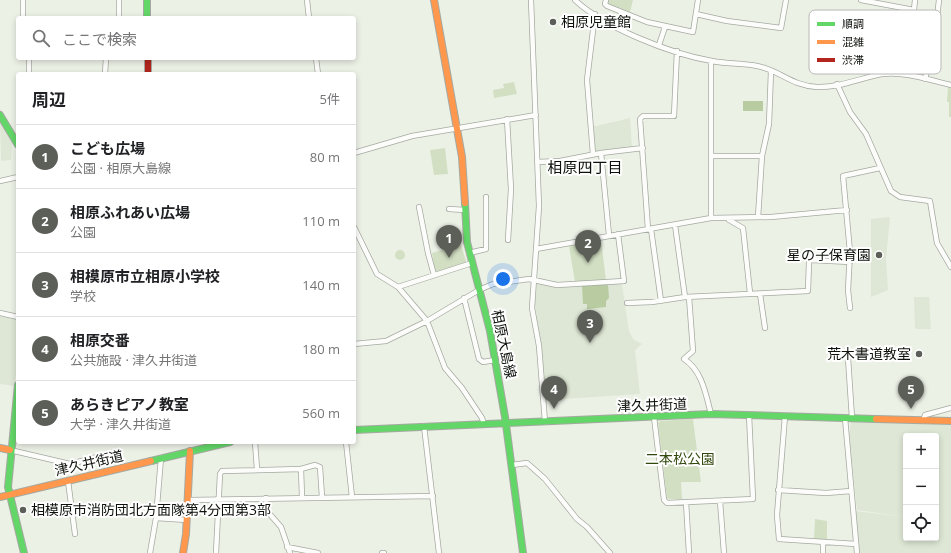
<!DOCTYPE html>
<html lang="ja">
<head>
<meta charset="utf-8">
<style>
  body { margin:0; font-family:"Open Sans","Noto Sans JP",sans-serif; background:#f2f2f2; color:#202124 }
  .controls { position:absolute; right:12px; bottom:12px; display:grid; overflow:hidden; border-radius:4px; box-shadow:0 2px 6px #0003 }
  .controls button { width:36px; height:36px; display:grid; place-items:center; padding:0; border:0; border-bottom:1px solid #e0e0e0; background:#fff; color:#202124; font:20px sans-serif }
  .you { position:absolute; left:503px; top:279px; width:14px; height:14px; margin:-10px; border:3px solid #fff; border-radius:50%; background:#1a73e8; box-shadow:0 0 0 6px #1a73e833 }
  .badge { display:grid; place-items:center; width:26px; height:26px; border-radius:50%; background:#5c5f58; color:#fff; font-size:13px; font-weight:700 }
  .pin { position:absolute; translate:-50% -33px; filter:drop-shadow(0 1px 2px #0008) }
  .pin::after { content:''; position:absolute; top:21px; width:14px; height:12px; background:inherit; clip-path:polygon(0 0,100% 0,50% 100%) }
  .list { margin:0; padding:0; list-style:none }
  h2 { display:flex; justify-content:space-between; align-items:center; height:52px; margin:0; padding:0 16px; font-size:17px }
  h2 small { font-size:13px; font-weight:400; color:#757577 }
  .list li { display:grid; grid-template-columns:26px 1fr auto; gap:12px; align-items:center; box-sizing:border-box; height:64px; padding:0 16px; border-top:1px solid #e0e0e0 }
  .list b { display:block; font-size:15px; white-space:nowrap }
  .list p { margin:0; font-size:13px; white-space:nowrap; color:#757577 }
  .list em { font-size:13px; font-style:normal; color:#757577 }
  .icon { flex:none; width:22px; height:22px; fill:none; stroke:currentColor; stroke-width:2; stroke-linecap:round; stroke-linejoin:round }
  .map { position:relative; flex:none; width:951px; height:553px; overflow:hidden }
  .search { position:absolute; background:#fff; box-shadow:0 2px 6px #0003; left:16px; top:16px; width:340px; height:44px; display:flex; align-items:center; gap:10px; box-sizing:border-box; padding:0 14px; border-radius:4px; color:#757577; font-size:15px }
  .panel { position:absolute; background:#fff; box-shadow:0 2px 6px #0003; left:16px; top:72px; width:340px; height:372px; border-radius:4px }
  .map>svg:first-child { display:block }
  .built { fill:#dee7d5 }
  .green { fill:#d2dfc3 }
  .water { fill:#b8cba1 }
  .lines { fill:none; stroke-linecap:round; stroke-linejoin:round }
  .street-casing { stroke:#a5a9a1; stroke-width:6 }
  .fast-casing { stroke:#a5a9a1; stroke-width:8 }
  .slow-casing { stroke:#a5a9a1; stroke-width:8 }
  .jam-casing { stroke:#a5a9a1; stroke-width:8 }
  .street { stroke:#fcfdfb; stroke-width:4.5 }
  .fast { stroke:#63d668; stroke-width:6 }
  .slow { stroke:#ff974d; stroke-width:6 }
  .jam { stroke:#b3261e; stroke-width:6 }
  .poi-dot { fill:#5c5f58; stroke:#fff; stroke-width:1.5 }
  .labels { text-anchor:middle; stroke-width:4; stroke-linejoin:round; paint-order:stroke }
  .poi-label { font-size:14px; fill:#0e110b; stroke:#fff; text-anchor:start }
  .street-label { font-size:14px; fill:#0e110b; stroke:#fff }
  .park-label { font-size:14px; fill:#32490d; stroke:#fff }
  .neighbourhood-label { font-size:15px; fill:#0e110b; stroke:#fff }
  .key { fill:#fff; stroke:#b7b8b6; stroke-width:1 }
  .key-label { font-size:11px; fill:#0e110b }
</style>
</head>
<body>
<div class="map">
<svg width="951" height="553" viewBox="0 0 951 553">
  <rect width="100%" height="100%" fill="#ecf1e6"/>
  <!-- built -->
  <path class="built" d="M630,118L632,148L595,152L592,127Z
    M0,120L12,143L11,160L1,161Z
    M890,217L886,259L888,290L871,297V219Z
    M537,283L559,287L620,283L622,285L629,331L633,339L642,344L635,350L640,394L547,400L535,304Z
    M914,297H929L931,329H917L915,328Z
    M0,316L18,320V363L14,386L0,384Z
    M851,422L951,425V523L936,521V436H906V517L857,510L849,434Z
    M855,511L906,517V538H936V521L951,523V553H859Z"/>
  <!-- green -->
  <path class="green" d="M607,0H633L630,12L607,3Z
    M514,82L517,94L494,98L493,90L504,88L503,84Z
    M948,87L951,88V117H949V102H947Z
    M445,148L448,174L434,175L430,150Z
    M601,240L606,280L575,282L569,246Z
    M461,245L466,261L465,264L438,272L435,270L432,253Z
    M395 255a5 5 0 1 1 10 0a5 5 0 1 1-10 0Z
    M693,419L701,482H681L682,499H669L667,498L658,423L660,421Z
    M815,519L827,521V540L814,539Z"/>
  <!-- water -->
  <path class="water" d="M743,101H763V111H743Z
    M608,284L609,298L606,301V307L587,309V304H583L582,286Z"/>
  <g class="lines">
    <!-- street casing -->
    <g class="street-casing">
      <path id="street" d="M119,0V18
        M307,0L309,18
        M531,0L539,206L532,308L539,346L545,422
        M575,0C605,28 671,54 712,61C727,64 743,63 757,66C779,70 792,86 817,87C838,88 861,78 882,74C905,71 929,80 951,85
        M606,0L605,4L607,6L647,22L693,32L698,0
        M861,0L914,10L915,0
        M696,14L727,21L781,28L786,0
        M23,18V0
        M659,45L665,27
        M29,58V74
        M316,58L318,74
        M711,61V218
        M105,74L106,58
        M925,79L934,44L939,0
        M837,84L850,112L866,134L891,191L900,197L930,201L937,243L951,267
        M507,119L511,189L508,240
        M354,153L412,136L536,115
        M601,153L609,235
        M593,154L587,80L595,14
        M711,156H762
        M538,162L560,161L601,153L643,148
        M0,181L18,177
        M419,207L428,253L434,275
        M449,209L465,210
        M758,217L762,156L769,124L771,71
        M729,220L743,228L750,293
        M675,225L685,297
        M354,227L377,274L398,287L427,321L445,368L462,388L482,418L484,424
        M648,229L640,119L643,116H674L677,51
        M651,229L661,301
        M536,249L711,218L771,217L847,210
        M469,253L486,249V197
        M398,287L472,263
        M760,294L765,328
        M689,297L693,351L684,359C702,370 706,395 711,414
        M464,298L479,359L483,362L495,360
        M627,303L652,302L685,297L808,291L809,262L811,260L850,262
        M850,308L848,290L850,252L843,176L880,168
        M0,313L18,317
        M354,344L386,341L427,321L479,290L493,284L529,279L557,285L624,281L618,234
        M848,358L852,418
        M785,416L777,515L779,539L856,544
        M654,417L664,500L667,503L753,499L749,415
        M845,418L857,553
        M923,420L925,415L951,408
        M424,426L439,553
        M255,442L257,469
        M346,442L352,497
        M10,450L70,464L105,455
        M512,465L527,463L545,479L577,519L587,527L610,553
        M301,469L315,465L320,467L322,497
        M68,481L75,534
        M778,490L826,493L851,491
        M266,498L267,511L281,527L290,553
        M189,500L433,496
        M720,501L724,553
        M686,502L689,553
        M156,518L187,520
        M287,547L318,553
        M150,553L156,518L161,458
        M216,553L220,474L222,471L301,469L302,497
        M382,553H384
        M823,553V542"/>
    </g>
    <!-- fast casing -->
    <g class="fast-casing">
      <path id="fast" d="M147,0V18
        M0,115L18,145
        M465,203L467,242L490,331L505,417L523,553
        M18,385L8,487L24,553
        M354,430L711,414L876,419
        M151,461L230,442"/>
    </g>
    <!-- slow casing -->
    <g class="slow-casing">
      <path id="slow" d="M434,0L462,157L465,203
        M876,419L951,421
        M0,448L10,450
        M0,497L151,461
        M183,553L186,534L190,451"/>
    </g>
    <!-- jam casing -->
    <g class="jam-casing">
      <path id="jam" d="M148,58V74"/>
    </g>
    <!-- street -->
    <use href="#street" class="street"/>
    <!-- fast -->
    <use href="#fast" class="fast"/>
    <!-- slow -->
    <use href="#slow" class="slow"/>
    <!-- jam -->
    <use href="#jam" class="jam"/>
  </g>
  <!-- markers -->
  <g class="poi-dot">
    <circle cx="553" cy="22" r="4"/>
    <circle cx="879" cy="255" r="4"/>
    <circle cx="919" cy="354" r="4"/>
    <circle cx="23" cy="510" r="4"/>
  </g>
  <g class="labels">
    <!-- poi labels -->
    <g class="poi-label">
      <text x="561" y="27">相原児童館</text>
      <text x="871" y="260" text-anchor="end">星の子保育園</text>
      <text x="911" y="359" text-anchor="end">荒木書道教室</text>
      <text x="31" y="515">相模原市消防団北方面隊第4分団第3部</text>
    </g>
    <!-- street labels -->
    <g class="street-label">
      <text transform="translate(504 344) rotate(78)" y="5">相原大島線</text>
      <text transform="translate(652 405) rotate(-2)" y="5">津久井街道</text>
      <text transform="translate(89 463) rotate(-13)" y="5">津久井街道</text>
    </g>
    <!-- park labels -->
    <g class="park-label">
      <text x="680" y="464">二本松公園</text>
    </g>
    <!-- neighbourhood labels -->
    <g class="neighbourhood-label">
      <text x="585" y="173">相原四丁目</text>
    </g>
  </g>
  <!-- legend -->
  <rect x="809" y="10" width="132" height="64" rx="6" class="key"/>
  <rect x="817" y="22" width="18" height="4" fill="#63d668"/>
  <rect x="817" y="40" width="18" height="4" fill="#ff974d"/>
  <rect x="817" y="58" width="18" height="4" fill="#b3261e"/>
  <g class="key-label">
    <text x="842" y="28">順調</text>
    <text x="842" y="46">混雑</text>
    <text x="842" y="64">渋滞</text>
  </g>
</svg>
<div class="controls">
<button>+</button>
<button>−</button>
<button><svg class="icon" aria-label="locate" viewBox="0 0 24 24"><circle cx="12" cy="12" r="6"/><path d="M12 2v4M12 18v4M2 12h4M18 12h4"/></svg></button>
</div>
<div class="you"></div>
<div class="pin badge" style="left:449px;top:258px">1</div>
<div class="pin badge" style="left:588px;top:263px">2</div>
<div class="pin badge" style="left:590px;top:343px">3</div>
<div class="pin badge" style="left:554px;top:409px">4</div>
<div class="pin badge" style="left:911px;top:409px">5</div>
<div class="search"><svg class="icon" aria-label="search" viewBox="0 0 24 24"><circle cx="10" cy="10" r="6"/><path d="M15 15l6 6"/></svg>ここで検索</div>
<section class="panel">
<h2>周辺<small>5件</small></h2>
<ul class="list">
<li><span class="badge">1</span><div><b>こども広場</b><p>公園 · 相原大島線</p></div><em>80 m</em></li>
<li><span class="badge">2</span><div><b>相原ふれあい広場</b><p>公園</p></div><em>110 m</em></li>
<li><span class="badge">3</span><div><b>相模原市立相原小学校</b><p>学校</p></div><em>140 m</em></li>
<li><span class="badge">4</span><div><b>相原交番</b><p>公共施設 · 津久井街道</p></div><em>180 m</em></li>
<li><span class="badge">5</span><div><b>あらきピアノ教室</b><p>大学 · 津久井街道</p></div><em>560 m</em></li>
</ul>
</section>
</div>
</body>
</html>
